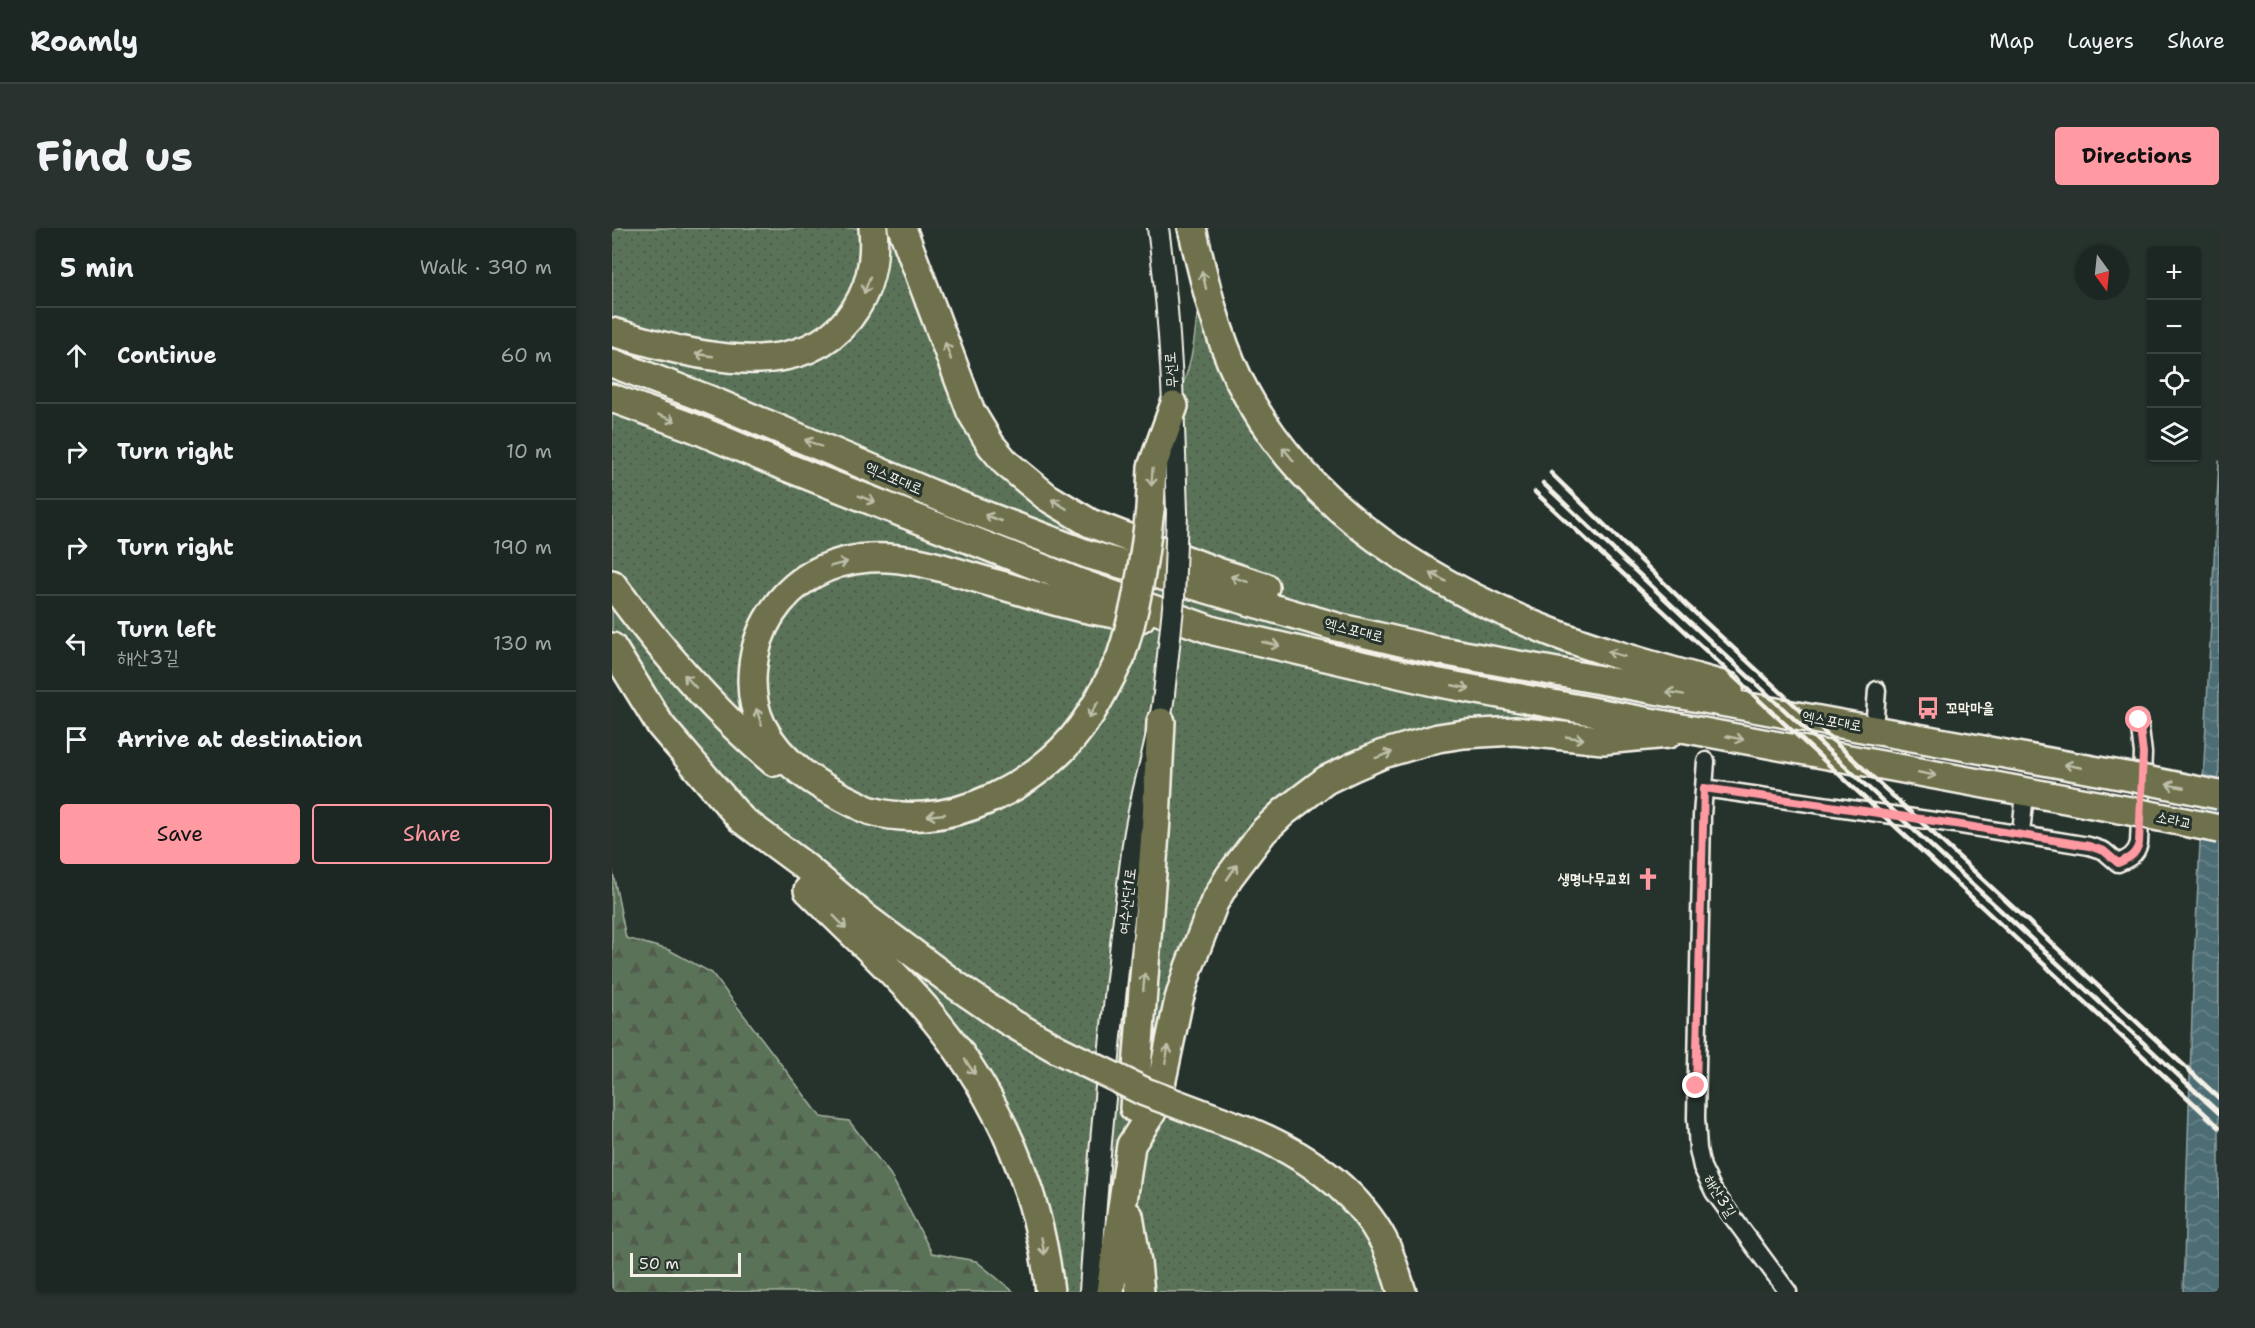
<!DOCTYPE html>
<html lang="en">
<head>
<meta charset="utf-8">
<style>
  body { margin:0; font-family:"Shantell Sans","Poor Story",sans-serif; background:#29322f; color:#f1f3f6 }
  .controls { position:absolute; right:18px; top:18px; display:grid; overflow:hidden; border-radius:6px; box-shadow:0 2px 4px #0004 }
  .controls button { width:54px; height:54px; display:grid; place-items:center; padding:0; border:0; border-bottom:2px solid #3a4340; background:#1c2622; color:#f1f3f6; font:30px sans-serif }
  .compass { position:absolute; left:1463px; top:18px; width:54px; height:54px; border-radius:50%; background:#1c2622; box-shadow:0 2px 4px #0004; rotate:165deg }
  .scale { position:absolute; left:18px; bottom:15px; width:111px; box-sizing:border-box; padding-left:6px; border:3px solid #f4f1e8; border-top:0; font-size:16px; line-height:21px; white-space:nowrap; color:#f4f1e8; -webkit-text-stroke:4px #26332d; paint-order:stroke }
  .stop { position:absolute; width:18px; height:18px; margin:-14px; border:4px solid #ff9aa2; border-radius:50%; background:#fff }
  .stop.end { background:#ff9aa2; border-color:#fff; box-shadow:0 2px 6px #0008 }
  .list { margin:0; padding:0; list-style:none }
  h2 { display:flex; justify-content:space-between; align-items:center; height:78px; margin:0; padding:0 24px; font-size:26px }
  h2 small { font-size:20px; font-weight:400; color:#a0a5a5 }
  .list li { display:grid; grid-template-columns:39px 1fr auto; gap:18px; align-items:center; box-sizing:border-box; height:96px; padding:0 24px; border-top:2px solid #3a4340 }
  .list b { display:block; font-size:22px; white-space:nowrap }
  .list p { margin:0; font-size:20px; white-space:nowrap; color:#a0a5a5 }
  .list em { font-size:20px; font-style:normal; color:#a0a5a5 }
  .actions { display:flex; gap:12px; padding:18px 24px }
  .actions a { flex:1; padding:14px 0; border:2px solid #ff9aa2; border-radius:6px; text-align:center; font-size:21px; color:#ff9aa2 }
  .actions .main { background:#ff9aa2; color:#111 }
  .icon { flex:none; width:33px; height:33px; fill:none; stroke:currentColor; stroke-width:2; stroke-linecap:round; stroke-linejoin:round }
  .map { position:relative; flex:none; width:1607px; height:1064px; overflow:hidden; border-radius:6px }
  header { display:flex; align-items:center; gap:36px; box-sizing:border-box; height:84px; padding:0 30px; background:#1c2622; border-bottom:2px solid #3a4340 }
  header strong { font-size:28px }
  nav { display:flex; gap:33px; margin-inline-start:auto; font-size:21px }
  .intro { display:flex; align-items:center; justify-content:space-between; box-sizing:border-box; height:144px; padding:0 36px }
  h1 { margin:0; font-size:42px }
  .button { padding:15px 27px; border-radius:6px; background:#ff9aa2; color:#111; font-size:21px; font-weight:700 }
  main { display:flex; gap:36px; padding:0 36px }
  aside { flex:1; background:#1c2622; border-radius:6px; box-shadow:0 2px 4px #0004 }
  .map>svg:first-child { display:block }
  .forest { fill:url(#forest-firs); stroke:#a7b2a0; stroke-width:1.5 }
  .garden { fill:url(#garden-dots); stroke:#a7b2a0; stroke-width:1.5 }
  .water { fill:url(#water-waves); stroke:#90a2a3; stroke-width:1.5 }
  .lines { fill:none; stroke-linecap:round; stroke-linejoin:round }
  .minor-casing { stroke:#f4f1e8; stroke-width:21 }
  .tertiary-casing { stroke:#f4f1e8; stroke-width:24 }
  .trunk-casing { stroke:#f4f1e8; stroke-width:32 }
  .minor { stroke:#26332d; stroke-width:16 }
  .tertiary { stroke:#26332d; stroke-width:20 }
  .trunk { stroke:#6e714b; stroke-width:27 }
  .rail { stroke:#f4f1e8; stroke-width:4.5 }
  .tertiary-bridge-casing { stroke:#f4f1e8; stroke-width:24; stroke-linecap:butt }
  .trunk-bridge-casing { stroke:#f4f1e8; stroke-width:32; stroke-linecap:butt }
  .tertiary-bridge { stroke:#26332d; stroke-width:20 }
  .trunk-bridge { stroke:#6e714b; stroke-width:27 }
  .oneway { stroke:#bebea9 }
  .route { stroke:#ff9aa2; stroke-width:8 }
  .labels { text-anchor:middle; stroke-width:6; stroke-linejoin:round; paint-order:stroke }
  .street-label { font-size:15px; fill:#f4f1e8; stroke:#26332d }
  .poi-label { font-size:15px; font-weight:bold; fill:#f4f1e8; stroke:#26332d; text-anchor:start }
</style>
</head>
<body>
<header>
<strong>Roamly</strong>
<nav><a>Map</a><a>Layers</a><a>Share</a></nav>
</header>
<div class="intro"><h1>Find us</h1><a class="button">Directions</a></div>
<main>
<aside>
<h2>5 min<small>Walk · 390 m</small></h2>
<ul class="list">
<li><svg class="icon" aria-label="ahead" viewBox="0 0 24 24"><path d="M12 20V5M6 11l6-6 6 6"/></svg><div><b>Continue</b></div><em>60 m</em></li>
<li><svg class="icon" aria-label="right" viewBox="0 0 24 24"><path d="M7 20v-9h11M14 6l5 5-5 5"/></svg><div><b>Turn right</b></div><em>10 m</em></li>
<li><svg class="icon" aria-label="right" viewBox="0 0 24 24"><path d="M7 20v-9h11M14 6l5 5-5 5"/></svg><div><b>Turn right</b></div><em>190 m</em></li>
<li><svg class="icon" aria-label="left" viewBox="0 0 24 24"><path d="M17 20v-9H6M10 6l-5 5 5 5"/></svg><div><b>Turn left</b><p>해산3길</p></div><em>130 m</em></li>
<li><svg class="icon" aria-label="arrive" viewBox="0 0 24 24"><path d="M6 21V4h12l-3 4 3 4H6"/></svg><div><b>Arrive at destination</b></div></li>
</ul>
<div class="actions"><a class="main">Save</a><a>Share</a></div>
</aside>
<div class="map">
<svg width="1607" height="1064" viewBox="0 0 1607 1064">
  <defs>
    <pattern id="forest-firs" width="22" height="20" patternUnits="userSpaceOnUse" patternTransform="scale(1.5)"><rect width="22" height="20" fill="#5a7358"/><path d="M5 1l3.5 6h-7zM16 11l3.5 6h-7z" fill="#515b4e"/></pattern>
    <pattern id="garden-dots" width="8" height="8" patternUnits="userSpaceOnUse" patternTransform="scale(1.5)"><rect width="8" height="8" fill="#5a7358"/><path d="M2 2h.1M6 6h.1" fill="none" stroke="#515b4e" stroke-width="1.8" stroke-linecap="round"/></pattern>
    <pattern id="water-waves" width="16" height="10" patternUnits="userSpaceOnUse" patternTransform="scale(1.5)"><rect width="16" height="10" fill="#4e6d75"/><path d="M0 5q4-4 8 0t8 0" fill="none" stroke="#688289"/></pattern>
  </defs>
  <rect width="100%" height="100%" fill="#26332d"/>
  <filter id="ink" filterUnits="userSpaceOnUse"><feTurbulence type="fractalNoise" baseFrequency=".0167" numOctaves="2"/><feDisplacementMap in="SourceGraphic" scale="12" xChannelSelector="R" yChannelSelector="G"/><feConvolveMatrix kernelMatrix="1 2 1 2 8 2 1 2 1" color-interpolation-filters="sRGB"/></filter>
  <g filter="url(#ink)">
    <!-- forest -->
    <path class="forest" d="M0,640L14,710L57,722L100,745L209,889L237,893L278,946L320,1025L364,1033L402,1064H0Z"/>
    <!-- garden -->
    <path class="garden" d="M0,0H290L394,235L564,326L562,178C579,143 584,110 586,72L618,131L746,299L1018,431L1008,511L920,503L741,539L617,649L547,866L721,952L790,1064H438L410,943L300,767L162,629L0,440Z"/>
    <!-- water -->
    <path class="water" d="M1607,232V1064H1571L1581,757Z"/>
    <g class="lines">
      <!-- minor casing -->
      <g class="minor-casing">
        <path id="minor" d="M1262,501L1265,462
          M1094,533L1090,588L1084,890L1086,921L1090,939L1102,964L1176,1064
          M1092,560L1343,596L1477,618L1492,623L1506,635C1516,631 1524,627 1527,615L1531,525L1527,492
          M1409,606L1413,564"/>
      </g>
      <!-- tertiary casing -->
      <g class="tertiary-casing">
        <path id="tertiary" d="M546,0C559,94 562,189 565,285
          M478,1064C487,915 502,765 521,617C528,565 546,517 552,466"/>
      </g>
      <!-- trunk casing -->
      <g class="trunk-casing">
        <path id="trunk" d="M290,0L359,184L379,217L394,235L435,269L478,295L606,344L653,359
          M580,0C592,52 604,104 627,152C689,277 812,354 939,404C996,426 1057,442 1117,459
          M0,104C72,124 181,160 237,90C258,63 264,34 261,0
          M0,135L98,172L344,276L475,326L725,399L819,421L1519,549
          M0,170L82,200L172,238L468,355L602,403L822,454L1518,583
          M538,281L540,239L562,178
          M0,356C48,421 100,482 162,534
          M0,419L49,498L129,591L191,637L254,690L345,758L396,793L445,821
          M508,431C490,467 472,504 440,531C406,561 359,585 313,588C296,589 276,588 260,583C253,582 248,577 242,575C206,558 169,536 150,498C133,464 139,417 159,386C182,351 216,333 257,330C299,327 342,344 381,355C411,363 441,374 471,380C490,384 509,387 529,390
          M196,662C238,704 285,745 323,792C387,870 427,963 438,1064
          M522,880L544,592L549,494
          M634,902C690,925 742,958 771,1012C780,1029 784,1047 790,1064
          M517,988L525,1035L528,1064
          M498,1064L519,917L540,884L547,866L567,771L577,739L602,675L617,649L651,604L672,584L714,552L741,539L771,526L826,510L852,506L903,503L991,512L1056,506"/>
      </g>
      <!-- minor -->
      <use href="#minor" class="minor"/>
      <!-- tertiary -->
      <use href="#tertiary" class="tertiary"/>
      <!-- trunk -->
      <use href="#trunk" class="trunk"/>
      <!-- rail -->
      <path class="rail" d="M939,245L1077,379L1607,870
        M931,255L1069,386L1607,885
        M923,264L1607,899"/>
      <!-- tertiary-bridge casing -->
      <g class="tertiary-bridge-casing">
        <path id="tertiary-bridge" d="M552,466L562,370L565,285"/>
      </g>
      <!-- trunk-bridge casing -->
      <g class="trunk-bridge-casing">
        <path id="trunk-bridge" d="M508,431C525,381 532,332 538,281
          M1519,549L1607,567
          M1518,583L1607,601
          M445,821L533,864L634,902"/>
      </g>
      <!-- tertiary-bridge -->
      <use href="#tertiary-bridge" class="tertiary-bridge"/>
      <!-- trunk-bridge -->
      <use href="#trunk-bridge" class="trunk-bridge"/>
    </g>
    <!-- one-way arrows -->
    <defs><path id="oneway-shaft" d="M-6 0H5M1.5-3L5.5 0L1.5 3" fill="none" stroke-width="1.6" stroke-linecap="round" stroke-linejoin="round" transform="scale(1.5)"/></defs>
    <g class="oneway">
      <use href="#oneway-shaft" transform="translate(592 52) rotate(-103)"/>
      <use href="#oneway-shaft" transform="translate(255 57) rotate(110)"/>
      <use href="#oneway-shaft" transform="translate(336 123) rotate(-109)"/>
      <use href="#oneway-shaft" transform="translate(92 127) rotate(-172)"/>
      <use href="#oneway-shaft" transform="translate(55 190) rotate(20)"/>
      <use href="#oneway-shaft" transform="translate(201 215) rotate(-157)"/>
      <use href="#oneway-shaft" transform="translate(676 226) rotate(-129)"/>
      <use href="#oneway-shaft" transform="translate(540 249) rotate(94)"/>
      <use href="#oneway-shaft" transform="translate(255 271) rotate(22)"/>
      <use href="#oneway-shaft" transform="translate(447 276) rotate(-148)"/>
      <use href="#oneway-shaft" transform="translate(381 290) rotate(-159)"/>
      <use href="#oneway-shaft" transform="translate(227 336) rotate(-15)"/>
      <use href="#oneway-shaft" transform="translate(826 349) rotate(-151)"/>
      <use href="#oneway-shaft" transform="translate(627 351) rotate(-162)"/>
      <use href="#oneway-shaft" transform="translate(659 416) rotate(13)"/>
      <use href="#oneway-shaft" transform="translate(1004 426) rotate(-163)"/>
      <use href="#oneway-shaft" transform="translate(78 453) rotate(-132)"/>
      <use href="#oneway-shaft" transform="translate(849 459) rotate(11)"/>
      <use href="#oneway-shaft" transform="translate(1063 465) rotate(-170)"/>
      <use href="#oneway-shaft" transform="translate(481 482) rotate(122)"/>
      <use href="#oneway-shaft" transform="translate(147 489) rotate(-108)"/>
      <use href="#oneway-shaft" transform="translate(963 510) rotate(8)"/>
      <use href="#oneway-shaft" transform="translate(1123 510) rotate(11)"/>
      <use href="#oneway-shaft" transform="translate(772 527) rotate(-20)"/>
      <use href="#oneway-shaft" transform="translate(1461 538) rotate(-169)"/>
      <use href="#oneway-shaft" transform="translate(1315 546) rotate(11)"/>
      <use href="#oneway-shaft" transform="translate(1563 558) rotate(-169)"/>
      <use href="#oneway-shaft" transform="translate(324 587) rotate(174)"/>
      <use href="#oneway-shaft" transform="translate(620 644) rotate(-56)"/>
      <use href="#oneway-shaft" transform="translate(228 694) rotate(45)"/>
      <use href="#oneway-shaft" transform="translate(532 754) rotate(-85)"/>
      <use href="#oneway-shaft" transform="translate(555 826) rotate(-80)"/>
      <use href="#oneway-shaft" transform="translate(358 839) rotate(56)"/>
      <use href="#oneway-shaft" transform="translate(431 1018) rotate(80)"/>
    </g>
  </g>
  <g class="lines" filter="url(#ink)">
    <!-- route -->
    <path class="route" d="M1084,858L1092,560L1343,596L1477,618L1492,623L1506,635C1516,631 1524,627 1527,615L1531,525L1527,492"/>
  </g>
  <!-- icons -->
  <defs>
    <g id="bus-bare" transform="scale(1.8)"><path d="M-5-6H5V4H4V6H2V4H-2V6H-4V4H-5ZM-3.5-4V0h7V-4ZM-3.5 1.2v1.5H-2V1.2ZM2 1.2v1.5H3.5V1.2Z" fill="#ff9aa2" stroke="#26332d" stroke-width="2.5" paint-order="stroke"/></g>
    <g id="church-bare" transform="scale(1.8)"><path d="M-1.2-6h2.4v3.5h3.3v2.4h-3.3V6h-2.4V-.1h-3.3v-2.4h3.3Z" fill="#ff9aa2" stroke="#26332d" stroke-width="2.5" paint-order="stroke"/></g>
  </defs>
  <g fill-rule="evenodd">
    <use href="#bus-bare" x="1316" y="480"/>
    <use href="#church-bare" x="1036" y="651"/>
  </g>
  <g class="labels">
    <!-- street labels -->
    <g class="street-label">
      <text transform="translate(559 142) rotate(-94)" y="5">무선로</text>
      <text transform="translate(282 250) rotate(23)" y="5">엑스포대로</text>
      <text transform="translate(742 402) rotate(14)" y="5">엑스포대로</text>
      <text transform="translate(1220 493) rotate(10)" y="5">엑스포대로</text>
      <text transform="translate(1562 592) rotate(12)" y="5">소라교</text>
      <text transform="translate(515 673) rotate(-84)" y="5">여수산단1로</text>
      <text transform="translate(1108 968) rotate(58)" y="5">해산3길</text>
    </g>
    <!-- poi labels -->
    <g class="poi-label">
      <text x="1334" y="485">꼬막마을</text>
      <text x="1018" y="656" text-anchor="end">생명나무교회</text>
    </g>
  </g>
</svg>
<div class="controls">
<button>+</button>
<button>−</button>
<button><svg class="icon" aria-label="locate" viewBox="0 0 24 24"><circle cx="12" cy="12" r="6"/><path d="M12 2v4M12 18v4M2 12h4M18 12h4"/></svg></button>
<button><svg class="icon" aria-label="layers" viewBox="0 0 24 24"><path d="M12 4l9 5-9 5-9-5zM3 14l9 5 9-5"/></svg></button>
</div>
<svg class="compass" viewBox="-18 -18 36 36"><path d="M0-13l5 13h-10z" fill="#e53935"/><path d="M0 13l5-13h-10z" fill="#a0a5a5"/></svg>
<div class="scale">50 m</div>
<div class="stop" style="left:1527px;top:492px"></div>
<div class="stop end" style="left:1084px;top:858px"></div>
</div>
</main>
</body>
</html>
